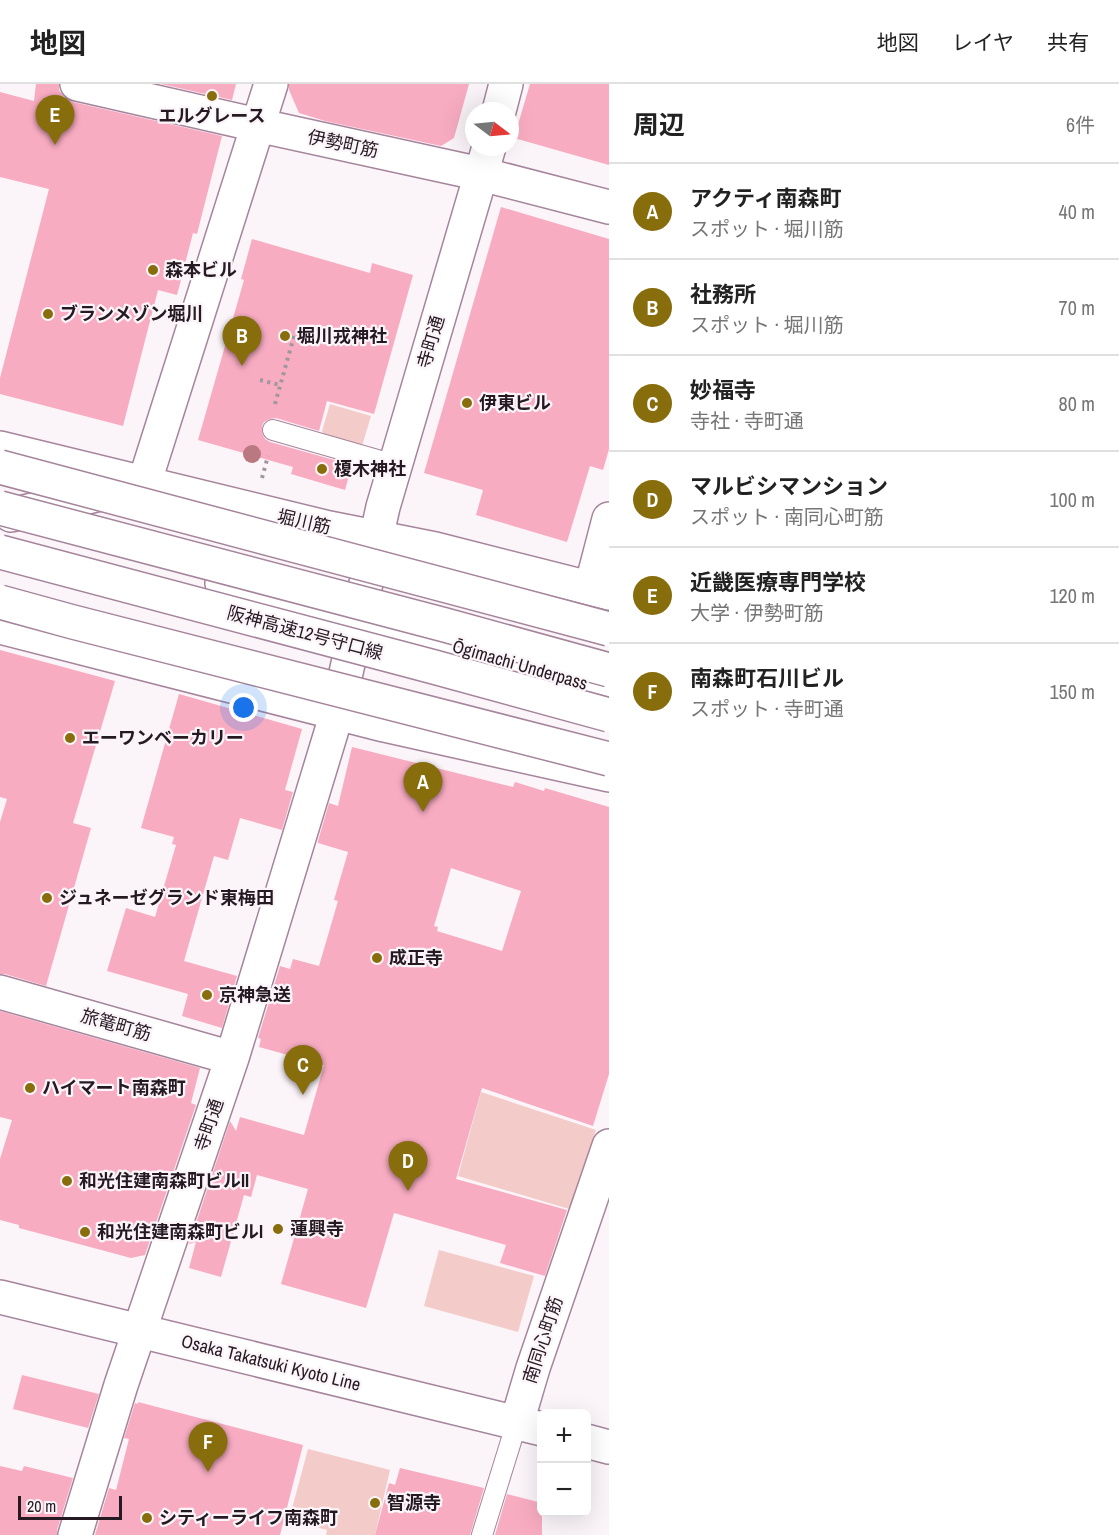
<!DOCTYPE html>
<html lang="ja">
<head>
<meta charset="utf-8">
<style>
  body { margin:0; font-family:"Archivo Narrow","Noto Sans JP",sans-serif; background:#f2f2f2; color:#222 }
  .controls { position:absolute; right:18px; bottom:18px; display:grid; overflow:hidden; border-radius:9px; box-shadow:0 6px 24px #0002 }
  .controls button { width:54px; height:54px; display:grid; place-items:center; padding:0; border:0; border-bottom:2px solid #e0e0e0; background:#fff; color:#222; font:30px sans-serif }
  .compass { position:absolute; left:465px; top:18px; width:54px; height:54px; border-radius:50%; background:#fff; box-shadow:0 6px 24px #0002; rotate:106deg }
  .scale { position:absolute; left:18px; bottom:15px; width:104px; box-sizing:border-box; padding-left:6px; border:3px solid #261a22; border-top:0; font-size:16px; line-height:21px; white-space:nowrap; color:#261a22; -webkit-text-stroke:4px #fbf4f9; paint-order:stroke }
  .you { position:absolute; left:244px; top:624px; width:21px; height:21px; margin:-15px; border:4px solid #fff; border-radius:50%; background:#1a73e8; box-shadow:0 0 0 9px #1a73e833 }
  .badge { display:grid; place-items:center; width:39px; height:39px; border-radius:50%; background:#876d0c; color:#fff; font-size:20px; font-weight:700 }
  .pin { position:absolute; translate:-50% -50px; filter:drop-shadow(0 2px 3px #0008) }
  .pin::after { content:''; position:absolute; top:32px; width:21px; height:18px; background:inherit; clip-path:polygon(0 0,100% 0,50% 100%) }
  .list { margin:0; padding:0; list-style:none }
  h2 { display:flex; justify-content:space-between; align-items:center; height:78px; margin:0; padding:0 24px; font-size:26px }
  h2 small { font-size:20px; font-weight:400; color:#767676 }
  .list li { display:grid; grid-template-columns:39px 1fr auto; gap:18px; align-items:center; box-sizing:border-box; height:96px; padding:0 24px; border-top:2px solid #e0e0e0 }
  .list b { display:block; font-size:22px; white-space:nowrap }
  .list p { margin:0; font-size:20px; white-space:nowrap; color:#767676 }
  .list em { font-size:20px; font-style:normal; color:#767676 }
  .map { position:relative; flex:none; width:609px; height:1451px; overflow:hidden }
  header { display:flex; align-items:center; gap:36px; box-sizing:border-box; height:84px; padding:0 30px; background:#fff; border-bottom:2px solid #e0e0e0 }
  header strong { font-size:28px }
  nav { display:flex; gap:33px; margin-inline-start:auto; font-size:21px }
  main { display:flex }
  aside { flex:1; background:#fff }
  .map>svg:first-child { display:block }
  .green { fill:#f3cbc8 }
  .building { fill:#f8acc2; fill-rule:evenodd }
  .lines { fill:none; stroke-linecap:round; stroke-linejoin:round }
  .service-casing { stroke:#a5859b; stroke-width:22 }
  .minor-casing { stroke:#a5859b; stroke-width:36 }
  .tertiary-casing { stroke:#a5859b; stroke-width:36 }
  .primary-casing { stroke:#a5859b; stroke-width:36 }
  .path { stroke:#a0979e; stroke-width:4; stroke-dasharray:3 4.5; stroke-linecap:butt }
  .service { stroke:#fff; stroke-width:20 }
  .minor { stroke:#fff; stroke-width:33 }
  .tertiary { stroke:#fff; stroke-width:33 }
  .primary { stroke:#fff; stroke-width:33 }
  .motorway-bridge-casing { stroke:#a5859b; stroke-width:36; stroke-linecap:butt }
  .motorway-bridge { stroke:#fff; stroke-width:33 }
  .tree { fill:#ba7981 }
  .poi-dot { fill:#876d0c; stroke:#fbf4f9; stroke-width:2 }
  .labels { text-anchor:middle; stroke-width:4.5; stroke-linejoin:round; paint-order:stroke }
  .poi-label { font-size:18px; font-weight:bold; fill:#261a22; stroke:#fbf4f9; text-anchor:start }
  .street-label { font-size:18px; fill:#261a22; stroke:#fbf4f9 }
</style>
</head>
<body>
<header>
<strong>地図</strong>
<nav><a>地図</a><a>レイヤ</a><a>共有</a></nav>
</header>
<main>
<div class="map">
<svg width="609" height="1451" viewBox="0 0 609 1451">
  <rect width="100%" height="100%" fill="#fbf4f9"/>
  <!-- green -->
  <path class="green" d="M330,320L371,332L362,362L324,351L322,347Z
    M481,1008L596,1046L569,1125L458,1092Z
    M439,1166L534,1192L518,1248L424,1222Z
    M308,1365L390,1386L375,1451H326L327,1446L289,1436Z"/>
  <!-- building -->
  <path class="building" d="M36,0H59V6L64,13L73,18L222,52L197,150L193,149L177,211L158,206L123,342L0,310V294L49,105L0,93V8L34,17Z
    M161,0H236L232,16Z
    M289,0H469L454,54L441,62L325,37L299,29L289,6Z
    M530,0H609V81L514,54Z
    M501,123L609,155V365L603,386L590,382L567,458L476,431L483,406L424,389Z
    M252,155L370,189L372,179L413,191L374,330L327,317L319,347L276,334L270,335L264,338L262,342V349L265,355L270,358L352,381L345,406L291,390L293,383L198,356L244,196L241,195Z
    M0,566L115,597L73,739L91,744L46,902L5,890H0V738L7,715L0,713Z
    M179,610L302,645L285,706L293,708L282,746L240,734L228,776L214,772L184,877L237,892L222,944L182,932L188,910L107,887L126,824L155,833L176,761L172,760L174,753L141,744Z
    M352,663L513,703L515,698L544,707L545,704L609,723V990L593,1042L482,1004L456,1095L567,1126L545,1192L500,1179L506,1161L394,1129L366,1224L281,1200L308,1105L257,1091L251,1113L244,1111L221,1193L189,1184L196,1158L189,1160L230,1037L236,1047L240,1033L304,1051L324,981L259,963L261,955L258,954L280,882L290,885L293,875L319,882L338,817L334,816L348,768L318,759V757L329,719L338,722ZM451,784L521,807L502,867L437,847L438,843L434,842Z
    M0,927L200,984L191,1019L196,1021L145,1171L131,1174L19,1144V1141L0,1136V1075L12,1036L0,1033Z
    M22,1291L99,1310L88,1344L13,1325Z
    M138,1318L303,1361L280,1451H95L109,1404L116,1406L129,1355L124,1354L135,1319L138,1320Z
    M0,1382L22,1387L24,1382L73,1394L57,1446V1451H0Z
    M400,1384L484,1404L470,1451H375L389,1399L395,1401Z
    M507,1410L542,1419V1451H495Z"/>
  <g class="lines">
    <!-- service casing -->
    <g class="service-casing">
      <path id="service" d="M273,346L395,381
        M482,1451L517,1338"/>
    </g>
    <!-- minor casing -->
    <g class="minor-casing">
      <path id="minor" d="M77,0L257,41L481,90L609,123
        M144,400L271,0
        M591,504L609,435
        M0,543L384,641L609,691
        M0,908L232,974
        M517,1338L533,1284L609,1062
        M75,1451L121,1301L232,974L337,629"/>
    </g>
    <!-- tertiary casing -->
    <g class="tertiary-casing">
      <path id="tertiary" d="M499,27L506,0
        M0,364L329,444L435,465L609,509
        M11,431L109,408
        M222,499L431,555L609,606
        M337,629L383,423L489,63"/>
    </g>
    <!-- primary casing -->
    <g class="primary-casing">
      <path id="primary" d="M0,1213L542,1345
        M586,1357L609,1363"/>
    </g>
    <!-- path -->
    <path class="path" d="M260,296L280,301
      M275,320L294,252
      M262,394L268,372"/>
    <!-- service -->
    <use href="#service" class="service"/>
    <!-- minor -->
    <use href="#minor" class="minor"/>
    <!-- tertiary -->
    <use href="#tertiary" class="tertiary"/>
    <!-- primary -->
    <use href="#primary" class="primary"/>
    <!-- motorway-bridge casing -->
    <g class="motorway-bridge-casing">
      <path id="motorway-bridge" d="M0,383L609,545
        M0,424L445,541L609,586
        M0,468L434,583L609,631
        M0,518L73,538L609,675"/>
    </g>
    <!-- motorway-bridge -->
    <use href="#motorway-bridge" class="motorway-bridge"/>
  </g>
  <!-- trees -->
  <circle class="tree" cx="252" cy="370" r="9"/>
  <!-- markers -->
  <g class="poi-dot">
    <circle cx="212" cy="12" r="6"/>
    <circle cx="153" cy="186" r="6"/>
    <circle cx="48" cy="230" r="6"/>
    <circle cx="285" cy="252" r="6"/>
    <circle cx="467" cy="319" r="6"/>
    <circle cx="322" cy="385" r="6"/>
    <circle cx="70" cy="654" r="6"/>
    <circle cx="47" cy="814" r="6"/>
    <circle cx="377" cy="874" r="6"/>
    <circle cx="207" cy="911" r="6"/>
    <circle cx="30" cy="1004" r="6"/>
    <circle cx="67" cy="1097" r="6"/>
    <circle cx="278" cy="1145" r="6"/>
    <circle cx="85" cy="1148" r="6"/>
    <circle cx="375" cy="1419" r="6"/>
    <circle cx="147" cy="1434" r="6"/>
  </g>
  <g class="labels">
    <!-- poi labels -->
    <g class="poi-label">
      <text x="212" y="38" text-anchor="middle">エルグレース</text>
      <text x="165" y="192">森本ビル</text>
      <text x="60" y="236">ブランメゾン堀川</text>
      <text x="297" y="258">堀川戎神社</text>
      <text x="479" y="325">伊東ビル</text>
      <text x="334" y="391">榎木神社</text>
      <text x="82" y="660">エーワンベーカリー</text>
      <text x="59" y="820">ジュネーゼグランド東梅田</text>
      <text x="389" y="880">成正寺</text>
      <text x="219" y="917">京神急送</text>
      <text x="42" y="1010">ハイマート南森町</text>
      <text x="79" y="1103">和光住建南森町ビルII</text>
      <text x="290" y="1151">蓮興寺</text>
      <text x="97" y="1154">和光住建南森町ビルI</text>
      <text x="387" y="1425">智源寺</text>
      <text x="159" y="1440">シティーライフ南森町</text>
    </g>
    <!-- street labels -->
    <g class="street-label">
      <text transform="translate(343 60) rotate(12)" y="6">伊勢町筋</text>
      <text transform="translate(431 258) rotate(-74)" y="6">寺町通</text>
      <text transform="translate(304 438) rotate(13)" y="6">堀川筋</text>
      <text transform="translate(305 549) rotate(15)" y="6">阪神高速12号守口線</text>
      <text transform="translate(520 581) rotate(16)" y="6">Ōgimachi Underpass</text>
      <text transform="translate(116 941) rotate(16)" y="6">旅篭町筋</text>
      <text transform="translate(209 1041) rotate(-71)" y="6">寺町通</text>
      <text transform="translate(543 1256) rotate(-72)" y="6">南同心町筋</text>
      <text transform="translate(271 1279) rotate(14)" y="6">Osaka Takatsuki Kyoto Line</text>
    </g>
  </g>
</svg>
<div class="controls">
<button>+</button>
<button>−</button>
</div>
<svg class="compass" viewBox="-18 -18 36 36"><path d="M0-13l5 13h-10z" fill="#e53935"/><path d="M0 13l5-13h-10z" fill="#767676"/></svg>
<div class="scale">20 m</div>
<div class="you"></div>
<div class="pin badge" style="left:423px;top:728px">A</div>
<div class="pin badge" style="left:242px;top:282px">B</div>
<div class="pin badge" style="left:303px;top:1011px">C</div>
<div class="pin badge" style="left:408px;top:1107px">D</div>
<div class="pin badge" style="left:55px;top:61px">E</div>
<div class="pin badge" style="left:208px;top:1388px">F</div>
</div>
<aside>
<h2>周辺<small>6件</small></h2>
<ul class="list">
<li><span class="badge">A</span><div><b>アクティ南森町</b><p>スポット · 堀川筋</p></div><em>40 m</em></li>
<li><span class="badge">B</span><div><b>社務所</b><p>スポット · 堀川筋</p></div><em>70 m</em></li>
<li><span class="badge">C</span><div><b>妙福寺</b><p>寺社 · 寺町通</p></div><em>80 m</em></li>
<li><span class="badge">D</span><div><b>マルビシマンション</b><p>スポット · 南同心町筋</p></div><em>100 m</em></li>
<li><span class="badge">E</span><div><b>近畿医療専門学校</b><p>大学 · 伊勢町筋</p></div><em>120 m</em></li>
<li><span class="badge">F</span><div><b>南森町石川ビル</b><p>スポット · 寺町通</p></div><em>150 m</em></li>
</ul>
</aside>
</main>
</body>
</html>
